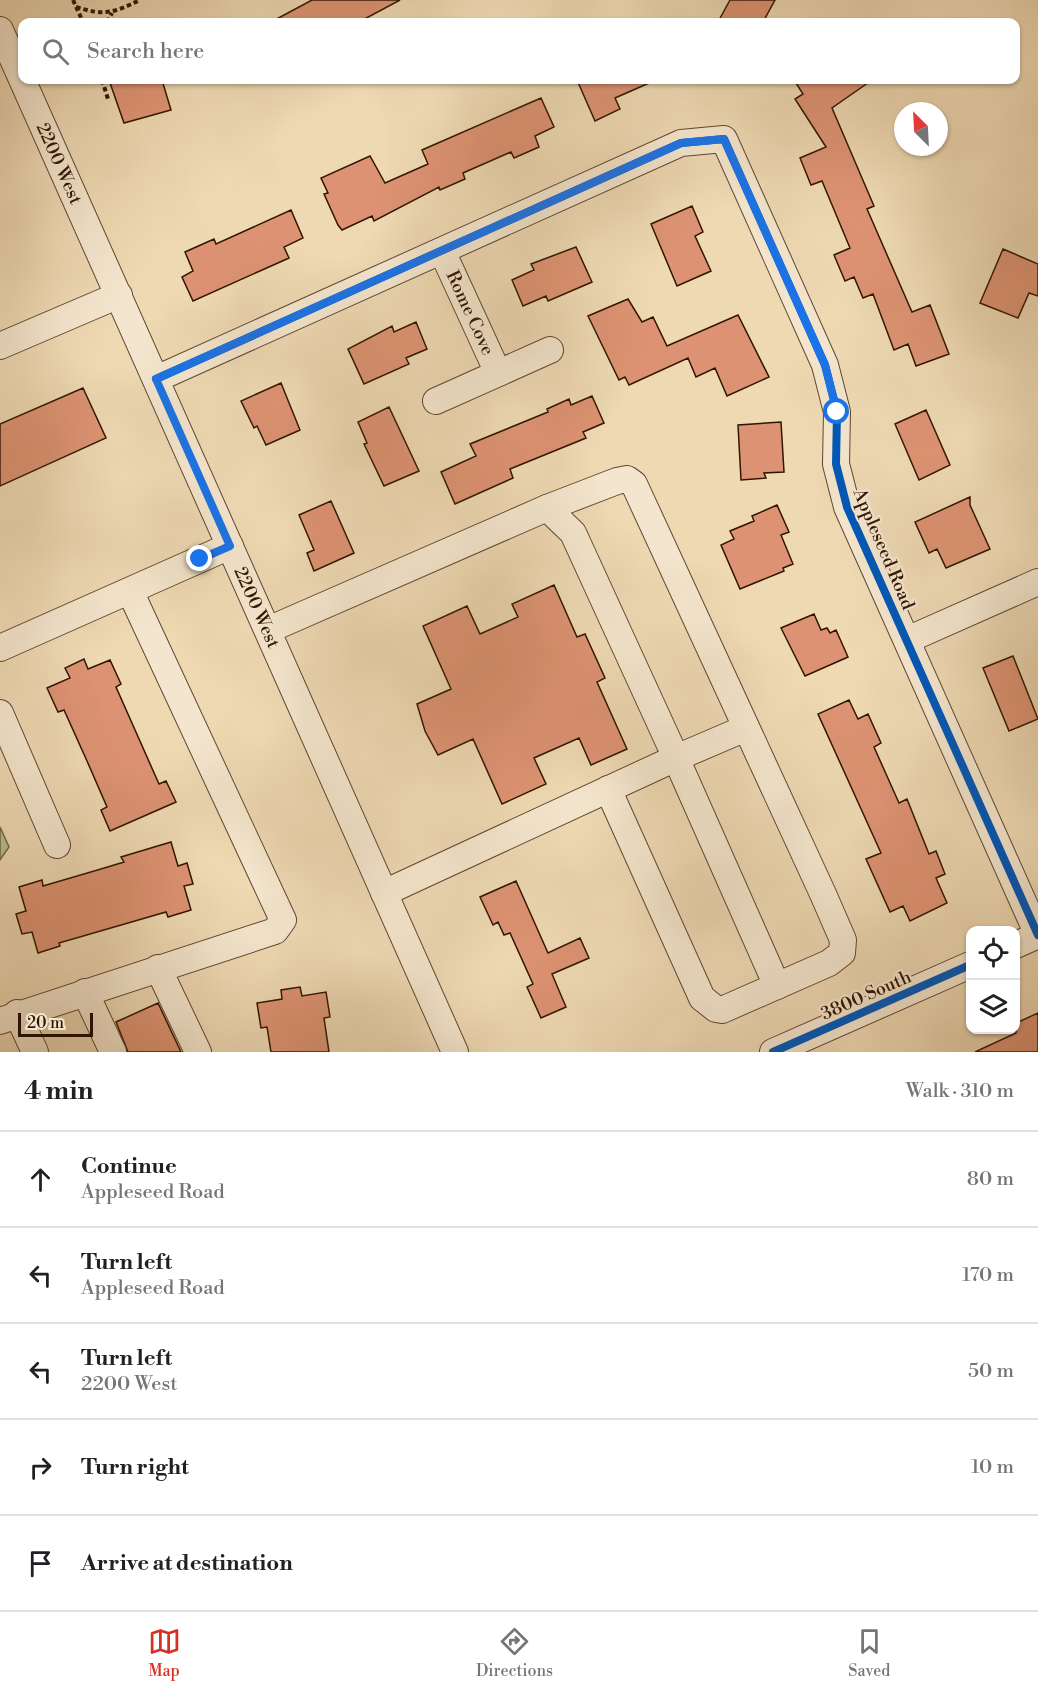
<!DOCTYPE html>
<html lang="en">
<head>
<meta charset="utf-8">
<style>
  body { margin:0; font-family:"Libre Bodoni",serif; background:#f2f2f2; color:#202124 }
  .controls { position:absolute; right:18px; bottom:18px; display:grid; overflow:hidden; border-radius:12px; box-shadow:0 2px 4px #0004 }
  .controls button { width:54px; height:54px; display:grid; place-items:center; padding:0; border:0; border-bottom:2px solid #e0e0e0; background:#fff; color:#202124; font:30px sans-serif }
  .compass { position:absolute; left:894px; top:102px; width:54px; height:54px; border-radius:50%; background:#fff; box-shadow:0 2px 4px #0004; rotate:336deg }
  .scale { position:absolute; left:18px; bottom:15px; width:75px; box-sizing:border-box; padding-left:6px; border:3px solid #311503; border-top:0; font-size:16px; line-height:21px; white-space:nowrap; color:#311503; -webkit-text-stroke:4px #f4e6ce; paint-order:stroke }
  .stop { position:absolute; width:18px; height:18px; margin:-14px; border:4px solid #1a73e8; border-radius:50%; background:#fff }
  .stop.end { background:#1a73e8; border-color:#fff; box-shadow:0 2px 6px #0008 }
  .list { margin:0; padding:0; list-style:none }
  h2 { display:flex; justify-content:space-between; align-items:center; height:78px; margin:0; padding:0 24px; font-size:26px }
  h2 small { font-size:20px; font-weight:400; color:#757577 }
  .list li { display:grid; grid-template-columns:39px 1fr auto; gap:18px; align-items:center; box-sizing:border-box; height:96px; padding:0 24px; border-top:2px solid #e0e0e0 }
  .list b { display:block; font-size:22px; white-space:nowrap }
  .list p { margin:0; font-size:20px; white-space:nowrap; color:#757577 }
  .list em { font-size:20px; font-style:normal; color:#757577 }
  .icon { flex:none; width:33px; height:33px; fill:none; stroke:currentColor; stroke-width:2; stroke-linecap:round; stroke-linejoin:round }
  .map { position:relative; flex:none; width:1038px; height:1052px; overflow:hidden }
  .search { position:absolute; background:#fff; box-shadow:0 2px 4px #0004; left:18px; right:18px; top:18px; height:66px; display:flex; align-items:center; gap:15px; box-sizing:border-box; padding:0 21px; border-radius:12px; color:#757577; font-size:22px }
  .sheet { height:558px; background:#fff }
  nav { display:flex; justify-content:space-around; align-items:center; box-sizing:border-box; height:84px; border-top:2px solid #e0e0e0; background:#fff; font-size:16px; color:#757577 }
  nav a { display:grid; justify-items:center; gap:3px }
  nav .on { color:#d93025 }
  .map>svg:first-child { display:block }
  .green { fill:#b5c08f; stroke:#736a49; stroke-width:1.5 }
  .building { fill:#dd9373; stroke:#311503; stroke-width:1.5 }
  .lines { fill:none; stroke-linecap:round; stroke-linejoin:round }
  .minor-casing { stroke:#60462f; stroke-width:28 }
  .path { stroke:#311503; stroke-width:4; stroke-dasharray:4.5 3; stroke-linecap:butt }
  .minor { stroke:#f4e6ce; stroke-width:26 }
  .cycleway-casing { stroke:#f4e6ce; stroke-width:11 }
  .cycleway { stroke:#0057b8; stroke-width:8 }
  .route { stroke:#1a73e8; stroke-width:8 }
  .labels { text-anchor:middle; stroke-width:4.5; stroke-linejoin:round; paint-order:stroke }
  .street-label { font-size:18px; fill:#311503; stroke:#f4e6ce }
</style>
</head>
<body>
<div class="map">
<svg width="1038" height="1052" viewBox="0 0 1038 1052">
  <rect width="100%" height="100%" fill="#eed9b3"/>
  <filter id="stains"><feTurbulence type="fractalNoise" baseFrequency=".00333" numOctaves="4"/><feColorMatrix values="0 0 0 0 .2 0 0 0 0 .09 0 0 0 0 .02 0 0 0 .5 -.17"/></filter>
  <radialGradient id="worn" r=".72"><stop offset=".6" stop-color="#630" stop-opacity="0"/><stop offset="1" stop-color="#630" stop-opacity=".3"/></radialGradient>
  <!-- green -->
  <path class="green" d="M0,827L9,847L0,860Z"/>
  <!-- building -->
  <path class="building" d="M312,0H400L359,22H271Z
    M730,0H775L763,22H718Z
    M109,80H162L171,110L124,123Z
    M577,80H656L615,98L620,109L595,121Z
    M794,80H872L832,108L874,206L867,209L912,312L930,305L949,354L916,366L908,344L894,350L873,294L863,298L854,277L845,281L834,255L850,248L822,181L811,185L800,158L826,147L795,99L803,94Z
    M541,98L554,127L535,136L539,147L514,158L511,152L463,173L465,179L440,190L439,187L374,221L372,216L342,230L338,225L324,194L328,193L321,178L370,156L385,183L428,164L422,150Z
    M692,206L703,232L695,236L711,271L677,286L651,224Z
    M291,210L303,238L284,247L289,258L193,301L182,277L193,271L185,252L214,239L216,244Z
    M576,247L592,282L548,301L546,296L523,306L512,280L534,270L531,264Z
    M1003,249L1038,264V296L1029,293L1018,318L980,303Z
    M628,299L642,322L653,317L667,346L738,315L769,377L727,396L715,368L696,377L688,358L629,385L625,377L619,380L588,316Z
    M416,322L427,349L406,358L409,364L364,384L348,349L392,326L394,332Z
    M281,383L300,430L266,445L257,426L254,428L241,401Z
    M83,388L106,438L0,486V424Z
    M592,396L604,423L583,432L586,438L510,469L513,478L455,504L441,472L476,456L470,444L548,412L547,409L569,399L571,405Z
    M389,407L419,471L384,486L364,444L367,443L358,422Z
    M926,410L950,465L919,480L895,424Z
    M781,422L784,472L764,473L766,478L741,480L738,425Z
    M970,497V505L990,549L946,568L937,549L929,553L915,522Z
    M331,501L354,553L314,571L307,553L314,550L299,515Z
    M777,505L789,532L781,535L793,564L783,568L784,571L740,589L721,545L734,539L730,531L754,521L752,516Z
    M554,585L577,637L585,634L605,678L597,682L627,749L591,765L579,738L534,758L546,784L502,804L473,739L438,755L425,731L417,704L451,689L423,626L467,606L480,634L518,617L512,604Z
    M814,614L821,630L827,628L830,633L836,630L848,657L805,676L781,628Z
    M1013,656L1038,719L1009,731L983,668Z
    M84,659L88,669L110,660L121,684L116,687L159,784L166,781L176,802L110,831L101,810L107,807L87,761L64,710L58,712L47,688L70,678L65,668Z
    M849,700L858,719L868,714L881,743L874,747L899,803L907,799L929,854L936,851L945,874L936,878L947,903L910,921L903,906L890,912L866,859L881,853L818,714Z
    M171,842L178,866L187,863L193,884L184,886L191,910L168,917L166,912L59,943L60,946L38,953L32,932L22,934L16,914L26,911L19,887L42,880L43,886L101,869L124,862L121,857Z
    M516,881L548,953L580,938L589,958L552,974L566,1007L541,1018L527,987L533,984L510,933L504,935L498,922L493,925L480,897Z
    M300,987L302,996L326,992L330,1017L324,1018L329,1052H271L267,1027L261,1028L257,1003L282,999L281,990Z
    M158,1003L181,1052H128L116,1022Z
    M1038,1013V1052H975L1016,1033V1023Z"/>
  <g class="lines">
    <!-- minor casing -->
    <g class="minor-casing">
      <g id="minor">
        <path id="s1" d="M0,30L455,1052"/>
        <path id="s2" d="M442,251L498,373"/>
        <path d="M0,346L119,295"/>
        <path d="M156,379L681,143L724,139L825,365L837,412L836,464L847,507L1038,935"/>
        <path d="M436,401L550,350"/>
        <path d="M547,508L617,481L627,479L634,484L823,894L843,940L842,953L829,963L722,1010L716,1009L702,998L608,789"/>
        <path d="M268,630L547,508L573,533L676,758L384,893"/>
        <path d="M907,640L1038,582"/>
        <path d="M0,648L230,546"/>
        <path d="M0,713L57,845"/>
        <path d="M746,728L676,758L777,986"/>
        <path d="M1016,945L1038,935"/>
        <path d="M158,968L198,1052"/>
        <path d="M85,992L113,1052"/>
        <path d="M17,1013L35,1052"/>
        <path d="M0,1021L275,931L283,920L130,591"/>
        <path d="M773,1052L970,965"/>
      </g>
    </g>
    <!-- path -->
    <path class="path" d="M73,0L83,22
      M76,7C105,16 113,13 140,0
      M107,22L112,13
      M102,80L108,99"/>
    <!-- minor -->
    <use href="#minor" class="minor"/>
    <!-- cycleway casing -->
    <g class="cycleway-casing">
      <path id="cycleway" d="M156,379L681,143L724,139L825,365L837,412L836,464L847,507L1038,935
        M773,1052L970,965"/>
    </g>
    <!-- cycleway -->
    <use href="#cycleway" class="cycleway"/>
  </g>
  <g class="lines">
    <!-- route -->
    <path class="route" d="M200,559L230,546L156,379L681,143L724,139L825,365L837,412"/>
  </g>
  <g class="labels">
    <!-- street labels -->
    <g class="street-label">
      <text dy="6" stroke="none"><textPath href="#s1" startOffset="146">2200 West</textPath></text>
      <text dy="6" stroke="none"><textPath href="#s2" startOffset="68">Rome Cove</textPath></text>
      <text transform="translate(884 549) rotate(67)" y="6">Appleseed Road</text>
      <text dy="6" stroke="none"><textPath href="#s1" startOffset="632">2200 West</textPath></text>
      <text transform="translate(866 995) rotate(-24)" y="6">3800 South</text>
    </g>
  </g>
  <rect width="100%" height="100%" filter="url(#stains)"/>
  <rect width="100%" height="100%" fill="url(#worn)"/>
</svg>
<div class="controls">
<button><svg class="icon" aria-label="locate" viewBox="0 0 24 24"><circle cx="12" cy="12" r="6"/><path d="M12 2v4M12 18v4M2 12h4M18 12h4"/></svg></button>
<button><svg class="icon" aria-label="layers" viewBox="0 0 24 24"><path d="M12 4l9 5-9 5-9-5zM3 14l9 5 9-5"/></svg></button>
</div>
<svg class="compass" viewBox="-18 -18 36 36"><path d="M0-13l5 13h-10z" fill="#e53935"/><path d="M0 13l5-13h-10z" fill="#757577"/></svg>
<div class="scale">20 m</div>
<div class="stop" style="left:837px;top:412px"></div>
<div class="stop end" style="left:200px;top:559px"></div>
<div class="search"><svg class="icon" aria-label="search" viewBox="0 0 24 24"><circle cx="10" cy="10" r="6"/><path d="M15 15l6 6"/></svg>Search here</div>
</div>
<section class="sheet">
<h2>4 min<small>Walk · 310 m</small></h2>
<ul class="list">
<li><svg class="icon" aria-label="ahead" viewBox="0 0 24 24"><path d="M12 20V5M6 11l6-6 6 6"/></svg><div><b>Continue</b><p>Appleseed Road</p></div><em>80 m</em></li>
<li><svg class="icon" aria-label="left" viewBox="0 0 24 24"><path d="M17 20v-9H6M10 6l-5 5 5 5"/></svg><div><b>Turn left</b><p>Appleseed Road</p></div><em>170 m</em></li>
<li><svg class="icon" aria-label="left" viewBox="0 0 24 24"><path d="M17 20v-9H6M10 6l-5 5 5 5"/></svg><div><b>Turn left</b><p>2200 West</p></div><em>50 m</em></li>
<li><svg class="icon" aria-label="right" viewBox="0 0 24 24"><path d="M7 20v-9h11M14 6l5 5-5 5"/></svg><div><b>Turn right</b></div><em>10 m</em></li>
<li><svg class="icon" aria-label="arrive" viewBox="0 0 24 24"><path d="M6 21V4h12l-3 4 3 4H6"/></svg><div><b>Arrive at destination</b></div></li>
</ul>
</section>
<nav>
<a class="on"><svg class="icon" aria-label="map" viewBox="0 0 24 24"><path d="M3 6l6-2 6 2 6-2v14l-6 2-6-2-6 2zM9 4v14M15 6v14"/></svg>Map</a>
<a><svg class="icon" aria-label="directions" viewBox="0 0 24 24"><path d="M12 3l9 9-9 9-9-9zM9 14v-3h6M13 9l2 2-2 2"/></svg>Directions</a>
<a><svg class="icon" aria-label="saved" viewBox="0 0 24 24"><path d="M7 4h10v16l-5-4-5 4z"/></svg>Saved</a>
</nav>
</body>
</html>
